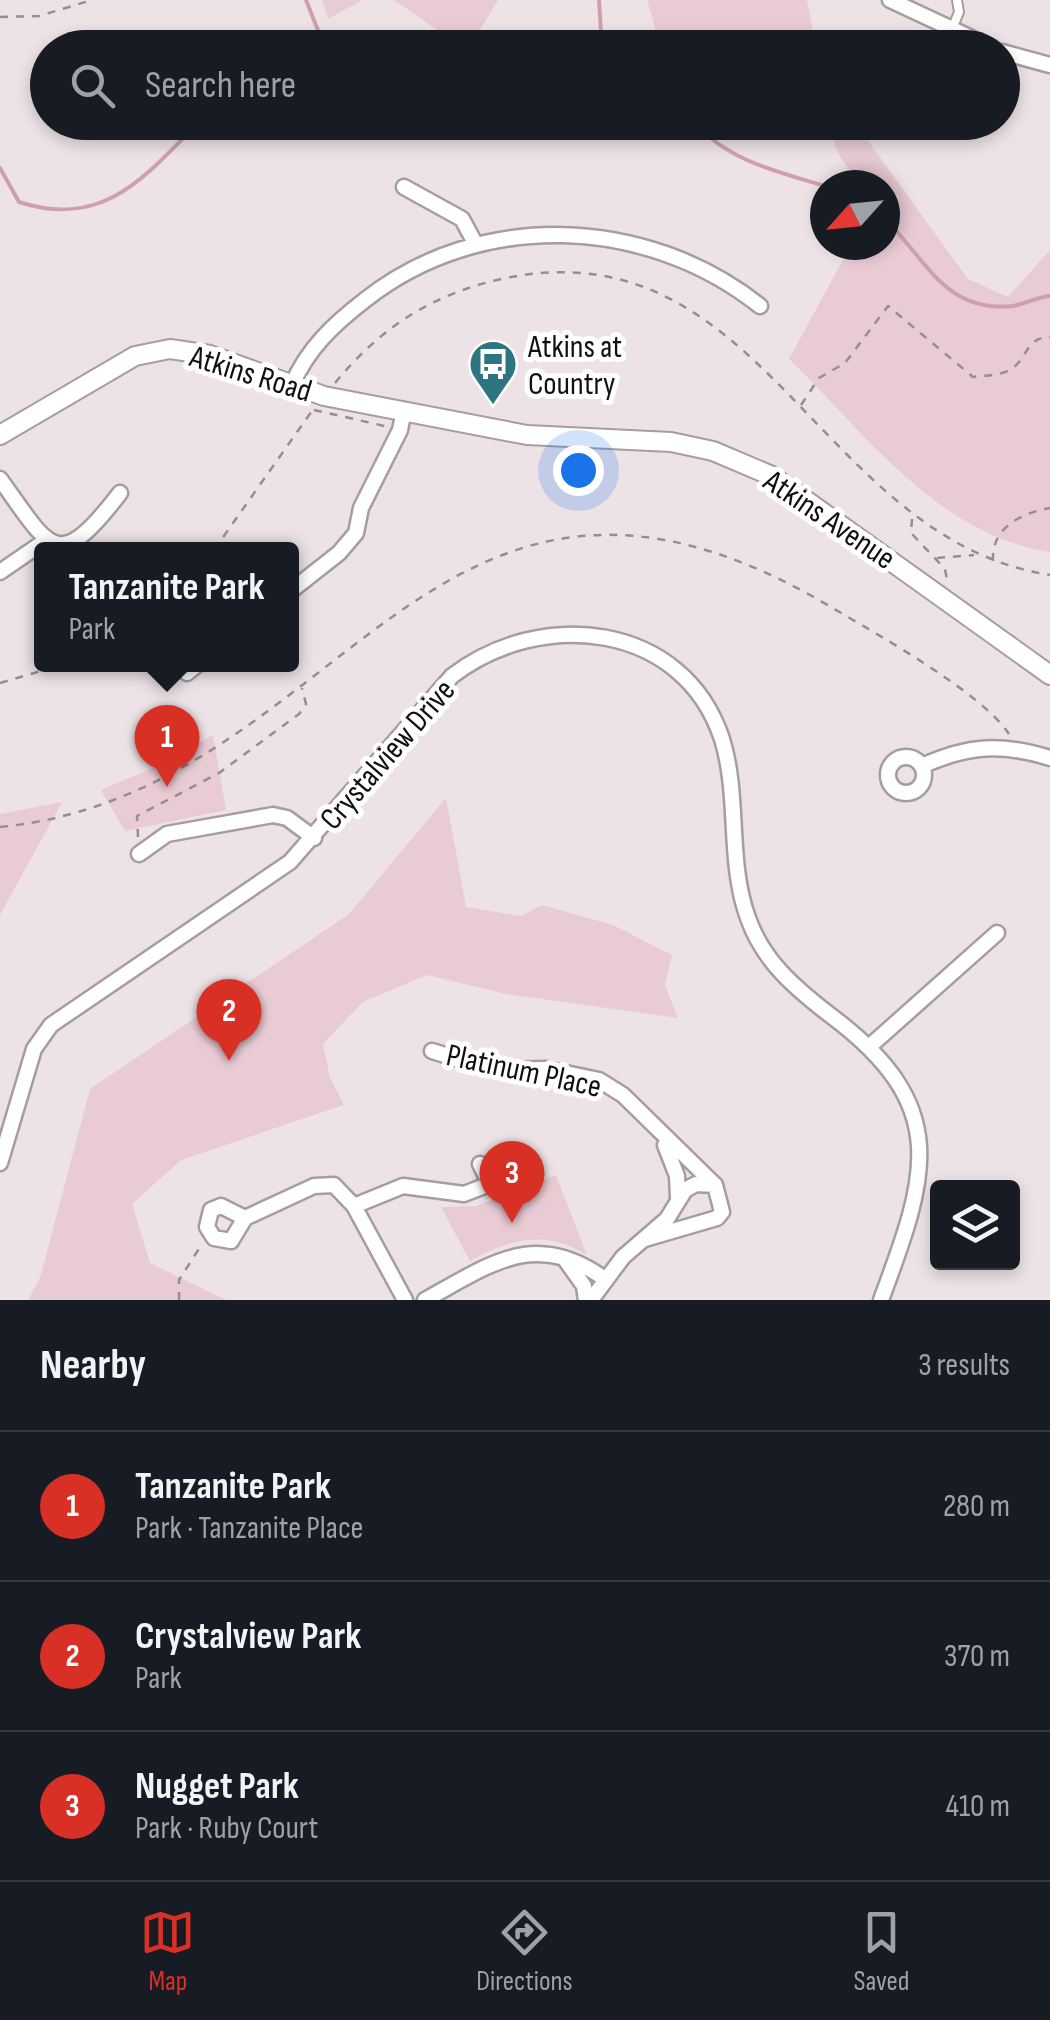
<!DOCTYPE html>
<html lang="en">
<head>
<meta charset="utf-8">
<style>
  body { margin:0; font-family:"Sofia Sans Condensed",sans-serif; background:#242831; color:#f1f3f6 }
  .controls { position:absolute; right:30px; bottom:30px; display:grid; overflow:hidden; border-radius:10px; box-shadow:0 5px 15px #0003 }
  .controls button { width:90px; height:90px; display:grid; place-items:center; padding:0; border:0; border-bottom:2px solid #363941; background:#171b24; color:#f1f3f6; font:50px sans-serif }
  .compass { position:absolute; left:810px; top:170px; width:90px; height:90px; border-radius:50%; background:#171b24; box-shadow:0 5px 15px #0003; rotate:243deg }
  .you { position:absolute; left:578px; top:470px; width:35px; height:35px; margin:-25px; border:8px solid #fff; border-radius:50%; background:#1a73e8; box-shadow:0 0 0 15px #1a73e833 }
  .badge { display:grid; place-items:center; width:65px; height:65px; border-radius:50%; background:#d93025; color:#fff; font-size:32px; font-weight:700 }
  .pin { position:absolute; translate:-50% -82px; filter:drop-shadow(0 2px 5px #0008) }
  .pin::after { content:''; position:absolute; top:52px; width:35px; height:30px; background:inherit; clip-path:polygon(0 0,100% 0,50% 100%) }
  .popup { position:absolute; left:34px; top:542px; width:265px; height:130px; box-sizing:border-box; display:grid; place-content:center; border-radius:10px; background:#171b24; filter:drop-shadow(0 2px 8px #0005); font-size:32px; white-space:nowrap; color:#9ea1a6 }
  .popup b { font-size:38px; color:#f1f3f6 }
  .popup::after { content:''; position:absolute; left:50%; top:100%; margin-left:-20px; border:20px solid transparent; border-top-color:#171b24 }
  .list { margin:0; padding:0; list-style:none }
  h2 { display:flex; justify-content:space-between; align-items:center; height:130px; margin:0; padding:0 40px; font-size:42px }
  h2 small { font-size:32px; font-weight:400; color:#9ea1a6 }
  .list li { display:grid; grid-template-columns:65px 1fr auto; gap:30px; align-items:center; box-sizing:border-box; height:150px; padding:0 40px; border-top:2px solid #363941 }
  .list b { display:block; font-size:38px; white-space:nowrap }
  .list p { margin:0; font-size:32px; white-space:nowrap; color:#9ea1a6 }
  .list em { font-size:32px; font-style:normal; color:#9ea1a6 }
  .icon { flex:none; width:55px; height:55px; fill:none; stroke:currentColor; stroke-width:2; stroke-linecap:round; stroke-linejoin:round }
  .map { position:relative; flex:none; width:1050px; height:1300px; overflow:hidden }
  .search { position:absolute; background:#171b24; box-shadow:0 5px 15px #0003; left:30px; right:30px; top:30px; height:110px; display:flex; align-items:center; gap:25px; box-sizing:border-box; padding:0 35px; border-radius:55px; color:#9ea1a6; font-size:38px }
  .sheet { height:580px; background:#171b24 }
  nav { display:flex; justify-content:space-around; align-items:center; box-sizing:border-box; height:140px; border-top:2px solid #363941; background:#171b24; font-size:28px; color:#9ea1a6 }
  nav a { display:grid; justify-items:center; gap:5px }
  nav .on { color:#d93025 }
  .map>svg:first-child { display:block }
  .green { fill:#e9cbd4 }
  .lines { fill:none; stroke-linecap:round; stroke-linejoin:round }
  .stream { stroke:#cea0af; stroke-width:4 }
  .service-casing { stroke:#a69da0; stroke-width:12 }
  .minor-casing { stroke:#a69da0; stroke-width:19 }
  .tertiary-casing { stroke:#a69da0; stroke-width:22 }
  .path { stroke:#958e90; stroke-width:2.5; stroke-dasharray:8 8; stroke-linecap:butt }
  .service { stroke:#fff; stroke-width:8 }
  .minor { stroke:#fff; stroke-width:14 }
  .tertiary { stroke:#fff; stroke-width:18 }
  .labels { text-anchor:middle; stroke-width:10; stroke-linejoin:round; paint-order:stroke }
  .poi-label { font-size:32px; fill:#120f10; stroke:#fff; text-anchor:start }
  .street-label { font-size:32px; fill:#120f10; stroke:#fff }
</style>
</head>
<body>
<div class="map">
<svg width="1050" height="1300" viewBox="0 0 1050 1300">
  <rect width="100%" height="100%" fill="#ede3e6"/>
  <!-- green -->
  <path class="green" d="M322,0H362L328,19Z
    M394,0H498L469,48L462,47Z
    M647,0H807L816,47H670L656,31Z
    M830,123L858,127L968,279L1008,297L1050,250V552C938,535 866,434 789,359L851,245H885V185H863C843,162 834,153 830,123Z
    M213,735L226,810L125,831L101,790L167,762Z
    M446,798L466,907L521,916L542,905L613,925L672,955L665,985L678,1018L506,994L427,975L363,1002L323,1044L330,1078L344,1105L181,1160L132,1204L150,1263L226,1300H28L40,1278L90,1089L349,914Z
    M62,802L0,915V814Z
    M556,1175L587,1255C545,1229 510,1239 470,1261L441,1207L476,1206Z"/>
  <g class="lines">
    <!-- stream -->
    <path class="stream" d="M306,0L325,48
      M599,0L602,48
      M399,48L437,40L459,48
      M694,122C728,161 778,172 825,186
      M0,168L19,202C103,229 143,179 199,122
      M885,219C927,260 945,313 1013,306C1025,304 1037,297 1050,296"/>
    <!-- service casing -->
    <g class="service-casing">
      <path id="service" d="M952,29L959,12L957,0"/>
    </g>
    <!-- minor casing -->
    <g class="minor-casing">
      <path id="minor" d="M890,0L993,48
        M1002,52L1050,65
        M404,187L462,219L475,243
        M292,385C308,348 334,324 365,300C480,209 647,216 760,306
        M0,479C51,550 57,575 120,493
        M0,572L45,541
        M292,590L339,553L356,533L361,508L400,430L404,410
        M187,673L198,664
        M888 775a18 18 0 1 1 36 0a18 18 0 1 1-36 0Z
        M922,766C968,745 1002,743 1050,758
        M139,854L167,834L273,815L287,818L314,838
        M870,1046L997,933
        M432,1051L493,1070L546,1069L599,1080L623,1095L715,1185
        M665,1145L677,1176L678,1198
        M0,1163L34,1049L51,1025L290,862L452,676C540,608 683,621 722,739C740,797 727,861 748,918C763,961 795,988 830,1015C952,1106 928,1174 881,1300
        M480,1164L490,1184
        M354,1206L403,1186L464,1194L510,1176
        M245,1218L221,1206L211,1210L207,1227L214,1238L231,1241L245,1218L314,1186L334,1185L354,1206L405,1300
        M564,1258L584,1286L586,1300
        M425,1300C491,1264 536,1228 606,1280
        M591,1300L623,1257L667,1219L685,1190L696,1184L715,1185L722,1212L717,1218L645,1239"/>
    </g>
    <!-- tertiary casing -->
    <g class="tertiary-casing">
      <path id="tertiary" d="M0,435L135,356L170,349L210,355L324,396L527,435L671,442L713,451L772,476L1050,675"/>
    </g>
    <!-- path -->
    <path class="path" d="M0,17L39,16L92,0
      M335,383C382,326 434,293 506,278C764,226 818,539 1050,575
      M801,405L819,378L845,363L888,306L973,377C987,375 1003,376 1014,367C1028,356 1027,337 1050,337
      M314,410L389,427
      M912,519L911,533L945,569L947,580
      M214,550L314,408
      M937,558L974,555
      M993,561C991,527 1022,513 1050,508
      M0,683L65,664
      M0,827C346,793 430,369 831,607C878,635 981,692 1009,734
      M138,837L137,816L219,773L299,714L306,704L302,688
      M179,1300V1280L202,1244"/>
    <!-- service -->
    <use href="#service" class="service"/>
    <!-- minor -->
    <use href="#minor" class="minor"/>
    <!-- tertiary -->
    <use href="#tertiary" class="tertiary"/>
  </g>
  <!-- icons -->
  <defs>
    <g id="bus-pin" transform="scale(2.5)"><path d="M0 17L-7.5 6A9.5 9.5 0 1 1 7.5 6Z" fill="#2e767f" stroke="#fff"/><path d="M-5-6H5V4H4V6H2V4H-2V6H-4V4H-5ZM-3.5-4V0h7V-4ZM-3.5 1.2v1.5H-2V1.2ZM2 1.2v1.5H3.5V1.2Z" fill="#fff"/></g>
  </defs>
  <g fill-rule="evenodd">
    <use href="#bus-pin" x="493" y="364"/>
  </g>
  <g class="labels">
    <!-- poi labels -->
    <g class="poi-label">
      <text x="528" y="357">Atkins at<tspan x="528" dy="37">Country</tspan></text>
    </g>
    <!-- street labels -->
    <g class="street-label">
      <text transform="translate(251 373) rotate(17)" y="11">Atkins Road</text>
      <text transform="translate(830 519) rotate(34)" y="11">Atkins Avenue</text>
      <text transform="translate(387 754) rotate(-49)" y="11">Crystalview Drive</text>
      <text transform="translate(524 1070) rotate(12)" y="11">Platinum Place</text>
    </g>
  </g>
</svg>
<div class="controls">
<button><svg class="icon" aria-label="layers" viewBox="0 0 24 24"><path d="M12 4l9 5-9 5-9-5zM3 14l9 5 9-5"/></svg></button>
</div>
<svg class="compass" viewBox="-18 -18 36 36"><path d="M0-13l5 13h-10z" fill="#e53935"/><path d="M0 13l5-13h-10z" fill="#9ea1a6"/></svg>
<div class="you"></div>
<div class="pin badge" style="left:167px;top:787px">1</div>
<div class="popup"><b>Tanzanite Park</b>Park</div>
<div class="pin badge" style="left:229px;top:1061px">2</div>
<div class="pin badge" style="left:512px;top:1223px">3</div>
<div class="search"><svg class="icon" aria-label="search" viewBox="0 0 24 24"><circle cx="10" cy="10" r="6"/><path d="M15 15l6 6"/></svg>Search here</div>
</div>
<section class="sheet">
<h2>Nearby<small>3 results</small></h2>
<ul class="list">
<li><span class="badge">1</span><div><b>Tanzanite Park</b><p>Park · Tanzanite Place</p></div><em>280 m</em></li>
<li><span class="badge">2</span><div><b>Crystalview Park</b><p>Park</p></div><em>370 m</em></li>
<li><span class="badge">3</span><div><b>Nugget Park</b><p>Park · Ruby Court</p></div><em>410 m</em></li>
</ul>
</section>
<nav>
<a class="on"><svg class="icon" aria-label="map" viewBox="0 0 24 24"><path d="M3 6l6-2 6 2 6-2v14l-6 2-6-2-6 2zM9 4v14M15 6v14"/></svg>Map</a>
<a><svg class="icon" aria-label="directions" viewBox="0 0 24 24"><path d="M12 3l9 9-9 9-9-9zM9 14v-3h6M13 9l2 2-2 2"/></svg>Directions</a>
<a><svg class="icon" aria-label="saved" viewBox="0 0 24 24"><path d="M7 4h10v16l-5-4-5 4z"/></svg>Saved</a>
</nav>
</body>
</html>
